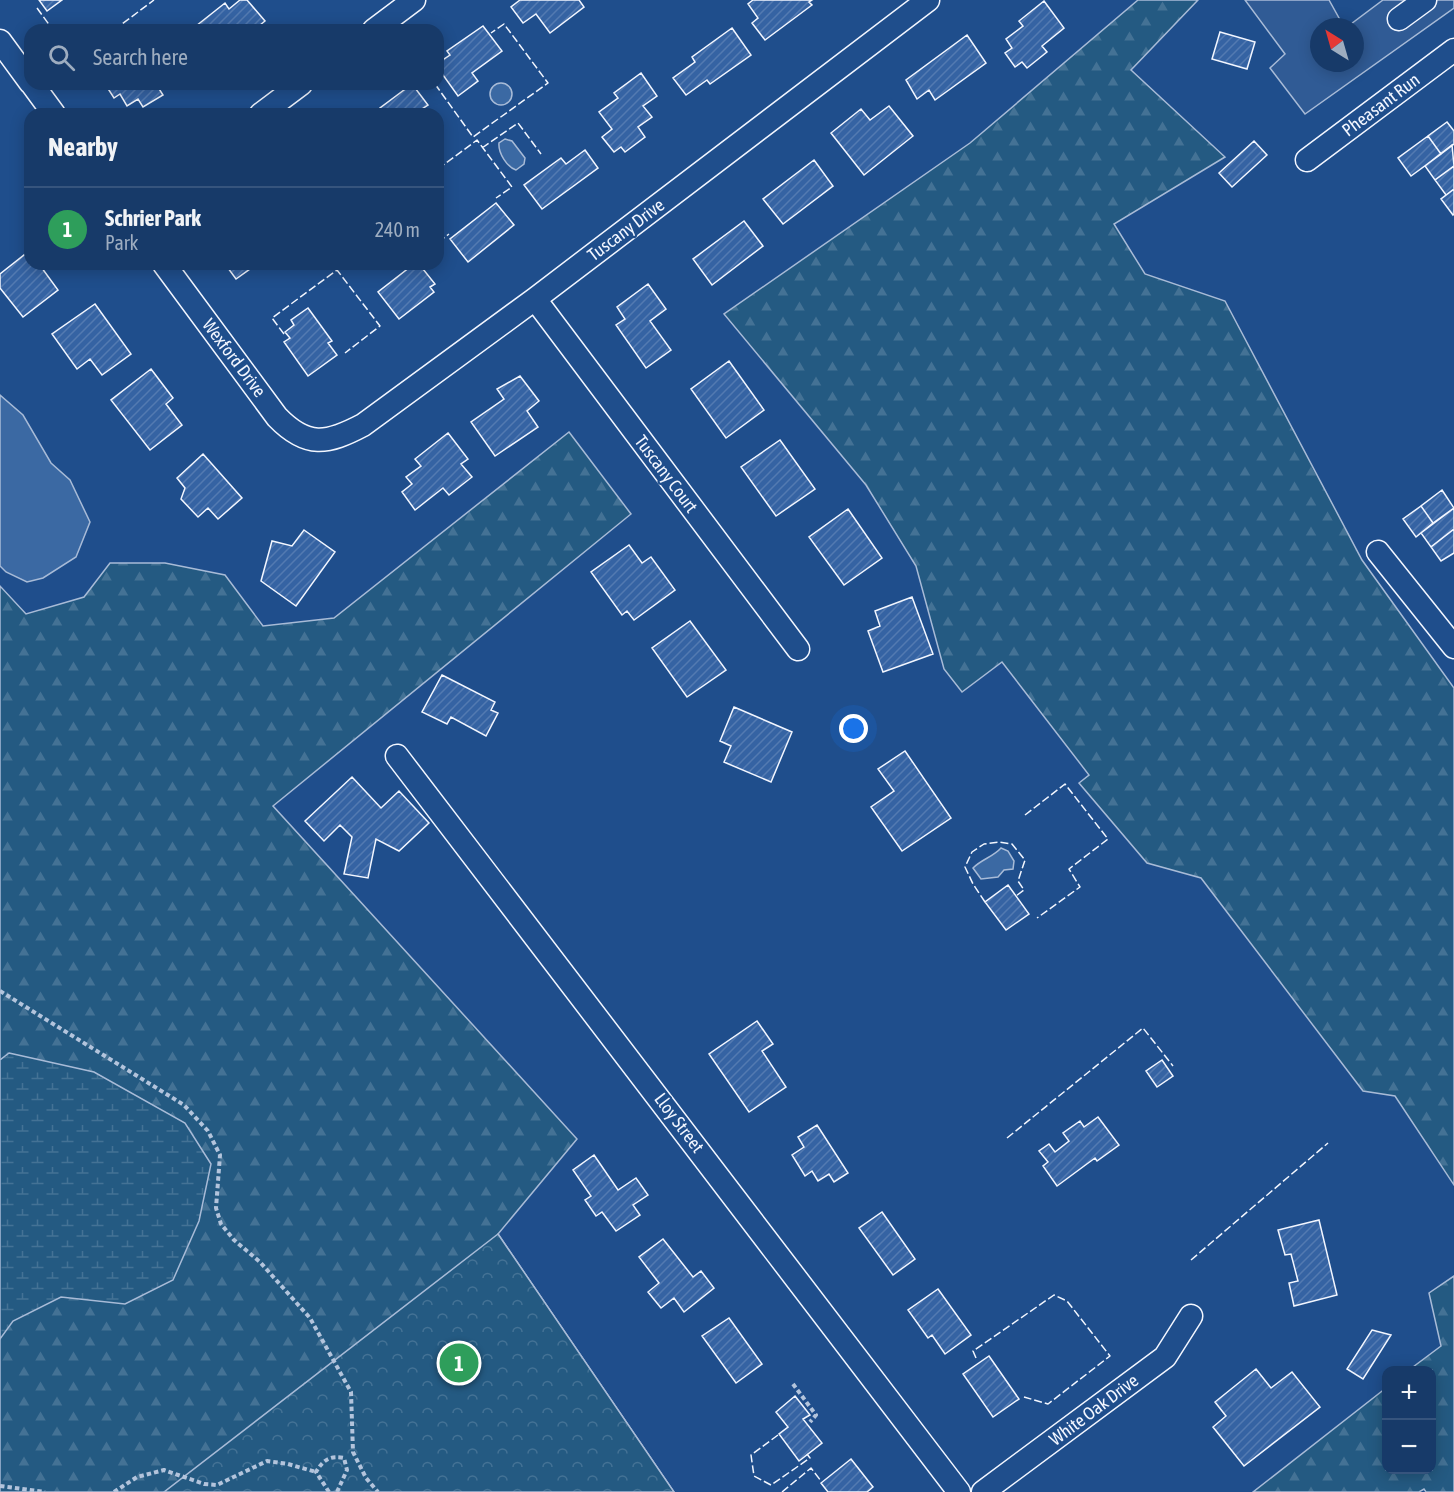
<!DOCTYPE html>
<html lang="en">
<head>
<meta charset="utf-8">
<style>
  body { margin:0; font-family:"Asap Condensed",sans-serif; background:#244571; color:#f1f3f6 }
  .controls { position:absolute; right:18px; bottom:18px; display:grid; overflow:hidden; border-radius:12px; box-shadow:0 3px 15px #0003 }
  .controls button { width:54px; height:54px; display:grid; place-items:center; padding:0; border:0; border-bottom:2px solid #36547d; background:#173a69; color:#f1f3f6; font:30px sans-serif }
  .compass { position:absolute; left:1310px; top:18px; width:54px; height:54px; border-radius:50%; background:#173a69; box-shadow:0 3px 15px #0003; rotate:323deg }
  .you { position:absolute; left:854px; top:729px; width:21px; height:21px; margin:-15px; border:4px solid #fff; border-radius:50%; background:#1a73e8; box-shadow:0 0 0 9px #1a73e833 }
  .badge { display:grid; place-items:center; width:39px; height:39px; border-radius:50%; background:#8bbbb9; color:#fff; font-size:20px; font-weight:700 }
  .pin { position:absolute; translate:-50% -50%; border:3px solid #fff; box-shadow:0 2px 6px #0006 }
  .list { margin:0; padding:0; list-style:none }
  h2 { display:flex; justify-content:space-between; align-items:center; height:78px; margin:0; padding:0 24px; font-size:26px }
  h2 small { font-size:20px; font-weight:400; color:#9eadc0 }
  .list li { display:grid; grid-template-columns:39px 1fr auto; gap:18px; align-items:center; box-sizing:border-box; height:84px; padding:0 24px; border-top:2px solid #36547d }
  .list b { display:block; font-size:22px; white-space:nowrap }
  .list p { margin:0; font-size:20px; white-space:nowrap; color:#9eadc0 }
  .list em { font-size:20px; font-style:normal; color:#9eadc0 }
  .icon { flex:none; width:33px; height:33px; fill:none; stroke:currentColor; stroke-width:2; stroke-linecap:round; stroke-linejoin:round }
  .map { position:relative; flex:none; width:1454px; height:1492px; overflow:hidden }
  .search { position:absolute; background:#173a69; box-shadow:0 3px 15px #0003; left:24px; top:24px; width:420px; height:66px; display:flex; align-items:center; gap:15px; box-sizing:border-box; padding:0 21px; border-radius:18px; color:#9eadc0; font-size:22px }
  .panel { position:absolute; background:#173a69; box-shadow:0 3px 15px #0003; left:24px; top:108px; width:420px; height:162px; border-radius:18px }
  .map>svg:first-child { display:block }
  .forest { fill:url(#forest-firs); stroke:#a8bbd7; stroke-width:1.5 }
  .wetland { fill:url(#wetland-marsh); stroke:#a8bbd7; stroke-width:1.5 }
  .park { fill:url(#park-crowns); stroke:#a8bbd7; stroke-width:1.5 }
  .parking { fill:#305b95; stroke:#a8bbd7; stroke-width:1.5 }
  .water { fill:#3b69a3; stroke:#a8bbd7; stroke-width:1.5 }
  .building { fill:url(#building-hatch); stroke:#f2f6ff; stroke-width:1.5 }
  .lines { fill:none; stroke-linecap:round; stroke-linejoin:round }
  .minor-casing { stroke:#f2f6ff; stroke-width:25 }
  .path { stroke:#b3c4dc; stroke-width:4; stroke-dasharray:4.5 3; stroke-linecap:butt }
  .minor { stroke:#1f4e8c; stroke-width:22 }
  .fence { stroke:#f2f6ff; stroke-width:1.5; stroke-dasharray:8 3; stroke-linecap:butt }
  .labels { text-anchor:middle; stroke-width:4.5; stroke-linejoin:round; paint-order:stroke }
  .street-label { font-size:18px; fill:#f2f6ff; stroke:#1f4e8c }
</style>
</head>
<body>
<div class="map">
<svg width="1454" height="1492" viewBox="0 0 1454 1492">
  <defs>
    <pattern id="forest-firs" width="22" height="20" patternUnits="userSpaceOnUse" patternTransform="scale(1.5)"><rect width="22" height="20" fill="#245a82"/><path d="M5 1l3.5 6h-7zM16 11l3.5 6h-7z" fill="#447295"/></pattern>
    <pattern id="wetland-marsh" width="20" height="14" patternUnits="userSpaceOnUse" patternTransform="scale(1.5)"><rect width="20" height="14" fill="#245a82"/><path d="M1 5h8M5 5V1M11 12h8M15 12V8" fill="none" stroke="#447295"/></pattern>
    <pattern id="park-crowns" width="20" height="18" patternUnits="userSpaceOnUse" patternTransform="scale(1.5)"><rect width="20" height="18" fill="#245a82"/><path d="M2 6a3 3 0 1 1 6 0M12 15a3 3 0 1 1 6 0" fill="none" stroke="#447295"/></pattern>
    <pattern id="building-hatch" width="6" height="6" patternUnits="userSpaceOnUse" patternTransform="scale(1.5)"><rect width="6" height="6" fill="#3563a3"/><path d="M-1 1l2-2M0 6l6-6M5 7l2-2" fill="none" stroke="#537ab1"/></pattern>
  </defs>
  <rect width="100%" height="100%" fill="#1f4e8c"/>
  <!-- forest -->
  <path class="forest" d="M1138,0H1198L1131,70L1225,157L1114,224L1145,274L1225,301L1362,560L1454,688V1185L1395,1096L1363,1091L1201,878L1147,863L1079,783L1089,775L1002,662L962,692L944,669L916,566L866,485L724,314L970,143Z
    M569,432L631,514L273,806L577,1139L498,1234L674,1492H0V586L26,614L84,597L110,563H165L225,575L263,626L334,618Z
    M1454,1276V1492H1426L1424,1489L1419,1492H1253L1386,1388V1470H1432V1370H1409L1441,1346L1429,1293Z"/>
  <!-- wetland -->
  <path class="wetland" d="M9,1053L94,1072L185,1123L211,1164L199,1221L173,1280L125,1304L61,1297L13,1321L0,1339V1060Z"/>
  <!-- park -->
  <path class="park" d="M498,1234L674,1492H164Z"/>
  <!-- parking -->
  <path class="parking" d="M1245,0H1329L1344,27H1319V63H1355V27H1347L1383,0H1454V8L1305,114L1270,68L1285,54Z"/>
  <!-- water -->
  <path class="water" d="M490 94a11 11 0 1 1 22 0a11 11 0 1 1-22 0Z
    M505,139L512,141L525,158L524,164L516,170C507,167 498,153 499,143Z
    M0,395L23,415L51,463L70,480L90,522L76,557L43,578L27,582L6,572L0,566Z
    M1001,848L1008,851L1014,861L1013,869L1004,870L998,877L981,879L973,868C982,859 993,857 1001,848Z"/>
  <!-- building -->
  <path class="building" d="M39,0H62L47,11Z
    M240,0H247L265,21L254,30H191L225,3L229,9Z
    M520,0H579L584,7L550,33L536,14L523,23L511,7Z
    M753,0H812L809,2L812,5L765,40L752,23L758,18L748,4Z
    M1044,1L1064,28L1042,46L1047,52L1027,68L1022,62L1015,67L1005,53L1012,48L1006,39L1023,26L1019,21Z
    M483,26L502,51L472,73L478,81L458,96L438,68V63L450,55L447,51Z
    M732,28L751,55L710,84L707,80L686,95L673,78L695,62L692,57Z
    M1220,32L1255,42L1247,69L1212,59Z
    M967,35L986,63L935,100L929,90L917,99L906,80Z
    M641,73L657,96L643,106L652,117L638,127L645,137L625,152L621,147L614,152L602,137L612,129L599,112L618,98L614,93Z
    M105,84H156L163,95L143,107L138,99L127,106L120,94L114,98Z
    M412,84L428,105L419,111L421,114H384L380,108Z
    M889,106L913,136L864,175L831,133L861,109L870,120Z
    M1447,122L1454,131V144L1441,154L1428,136Z
    M1428,136L1441,154L1411,176L1398,158Z
    M1254,141L1267,155L1232,187L1219,173Z
    M1452,145L1454,166L1435,180L1425,166Z
    M585,150L598,168L542,209L524,185L561,158L566,164Z
    M814,160L833,186L783,224L763,199Z
    M1454,166V189L1446,195L1435,180Z
    M1454,189V214L1453,215L1441,199Z
    M496,203L514,225L468,262L450,239Z
    M744,221L763,246L712,285L693,259Z
    M29,251L30,264H39L58,290L23,317L0,288V274Z
    M225,264H257L236,279Z
    M414,264H419L435,284L430,287L434,292L399,319L378,292Z
    M648,284L666,309L650,321L671,350L646,368L616,325L625,319L617,307Z
    M95,304L131,354L102,375L90,359L77,369L52,334Z
    M308,308L332,341L328,343L337,355L308,376L284,342L290,338L285,332L294,325L291,320Z
    M729,361L764,410L726,438L691,389Z
    M151,369L173,398L166,404L182,425L150,450L111,400Z
    M520,376L539,401L527,411L538,427L495,456L471,422L504,399L497,389Z
    M448,433L468,459L461,464L472,477L449,495L443,488L415,510L402,492L412,484L406,477L421,466L415,459Z
    M780,440L815,489L776,516L741,467Z
    M203,454L242,498L218,519L208,508L198,517L181,499L185,488L177,478Z
    M1442,490L1454,508L1433,523L1421,506Z
    M1421,506L1433,523L1416,537L1403,519Z
    M1454,508V529L1431,547L1421,533Z
    M848,509L882,558L844,585L809,537Z
    M1454,529V553L1441,561L1431,547Z
    M304,530L335,552L296,606L261,581L272,541L292,546Z
    M629,545L642,563L651,557L675,590L634,620L627,611L622,615L591,572Z
    M912,597L933,654L883,672L868,631L880,626L875,611Z
    M690,621L726,670L687,697L652,648Z
    M442,675L495,702L491,710L498,713L486,736L451,717L447,724L422,712Z
    M734,707L792,732L771,782L724,762L731,746L720,741Z
    M905,751L951,818L902,851L871,807L894,791L878,769Z
    M352,777L381,808L399,791L429,823L399,851L376,839L368,878L344,874L352,837L340,825L324,841L305,821Z
    M1008,885L1029,914L1006,930L985,902Z
    M757,1021L773,1044L762,1051L786,1087L749,1112L709,1054Z
    M1162,1060L1173,1076L1157,1087L1146,1071Z
    M1098,1117L1119,1145L1097,1161L1095,1158L1057,1186L1043,1166L1048,1162L1039,1151L1049,1144L1055,1152L1069,1141L1063,1133L1080,1121L1084,1127Z
    M817,1125L848,1173L834,1182L829,1174L818,1181L812,1171L805,1176L792,1155L804,1147L798,1137Z
    M594,1155L618,1190L636,1178L648,1195L633,1205L640,1215L616,1231L602,1212L596,1216L585,1200L591,1196L573,1170Z
    M882,1212L915,1259L893,1275L859,1228Z
    M1319,1220L1337,1295L1294,1306L1289,1283L1298,1281L1291,1254L1285,1255L1278,1230Z
    M663,1239L693,1277L701,1271L714,1288L684,1312L674,1298L661,1308L648,1292L659,1283L639,1257Z
    M938,1289L971,1335L945,1354L932,1335L928,1338L908,1310Z
    M729,1318L762,1364L736,1383L702,1336Z
    M1372,1330L1391,1335L1363,1379L1347,1369Z
    M989,1356L1019,1399L993,1417L963,1374Z
    M1256,1369L1271,1388L1292,1372L1320,1407L1244,1466L1213,1427L1226,1416L1215,1402Z
    M795,1396L810,1415L803,1419L822,1443L799,1461L779,1434L788,1427L776,1412Z
    M851,1459L873,1487L867,1492H828L821,1483Z"/>
  <g class="lines">
    <!-- minor casing -->
    <g class="minor-casing">
      <path id="minor" d="M1399,19L1425,0
        M374,30L414,0
        M0,41L30,82
        M32,84L54,114
        M261,114L301,84
        M1307,160L1454,50
        M164,264L277,417C307,448 327,444 363,425L535,299L928,0
        M535,299L798,649
        M1378,552L1454,647
        M397,756L959,1492
        M983,1492L1165,1357L1191,1316"/>
    </g>
    <!-- path -->
    <path class="path" d="M0,991L184,1105L208,1131L220,1155L216,1208L221,1224L234,1240L260,1262L310,1318L351,1392L353,1452L366,1478L378,1492
      M793,1384L816,1415L810,1422
      M0,1486L45,1492
      M114,1492L137,1477L164,1470L204,1484L217,1485L267,1461L288,1464L316,1472
      M329,1492L316,1472C323,1460 330,1455 344,1458L347,1470L337,1492"/>
    <!-- minor -->
    <use href="#minor" class="minor"/>
    <!-- fence -->
    <path class="fence" d="M37,8L53,30
      M114,30L154,0
      M438,74L439,73
      M435,84L473,137L548,83L504,24L491,33
      M482,148L518,123L541,154
      M438,169L477,140L512,187L496,198
      M438,242L449,234
      M284,334L272,318L337,270L380,326L345,353
      M1025,815L1065,784L1108,839L1069,869L1080,887L1037,918
      M985,902L973,884L965,867L972,852L984,844L999,842L1012,844L1025,860L1018,881L1024,890L1016,896
      M1007,1138L1143,1028L1173,1066
      M1191,1260L1328,1143
      M976,1358L973,1351L1054,1295L1067,1301L1110,1356L1048,1404L1024,1397
      M778,1435L751,1455L754,1476L771,1485L810,1458L807,1454
      M782,1492L811,1468L821,1481"/>
  </g>
  <g class="labels">
    <!-- street labels -->
    <g class="street-label">
      <text transform="translate(1381 105) rotate(-37)" y="6">Pheasant Run</text>
      <text transform="translate(626 230) rotate(-37)" y="6">Tuscany Drive</text>
      <text transform="translate(234 358) rotate(53)" y="6">Wexford Drive</text>
      <text transform="translate(666 474) rotate(53)" y="6">Tuscany Court</text>
      <text transform="translate(679 1123) rotate(53)" y="6">Lloy Street</text>
      <text transform="translate(1094 1410) rotate(-37)" y="6">White Oak Drive</text>
    </g>
  </g>
</svg>
<div class="controls">
<button>+</button>
<button>−</button>
</div>
<svg class="compass" viewBox="-18 -18 36 36"><path d="M0-13l5 13h-10z" fill="#e53935"/><path d="M0 13l5-13h-10z" fill="#9eadc0"/></svg>
<div class="you"></div>
<div class="pin badge" style="left:459px;top:1363px;background:#2e9e5b">1</div>
<div class="search"><svg class="icon" aria-label="search" viewBox="0 0 24 24"><circle cx="10" cy="10" r="6"/><path d="M15 15l6 6"/></svg>Search here</div>
<section class="panel">
<h2>Nearby<small></small></h2>
<ul class="list">
<li><span class="badge" style="background:#2e9e5b">1</span><div><b>Schrier Park</b><p>Park</p></div><em>240 m</em></li>
</ul>
</section>
</div>
</body>
</html>
